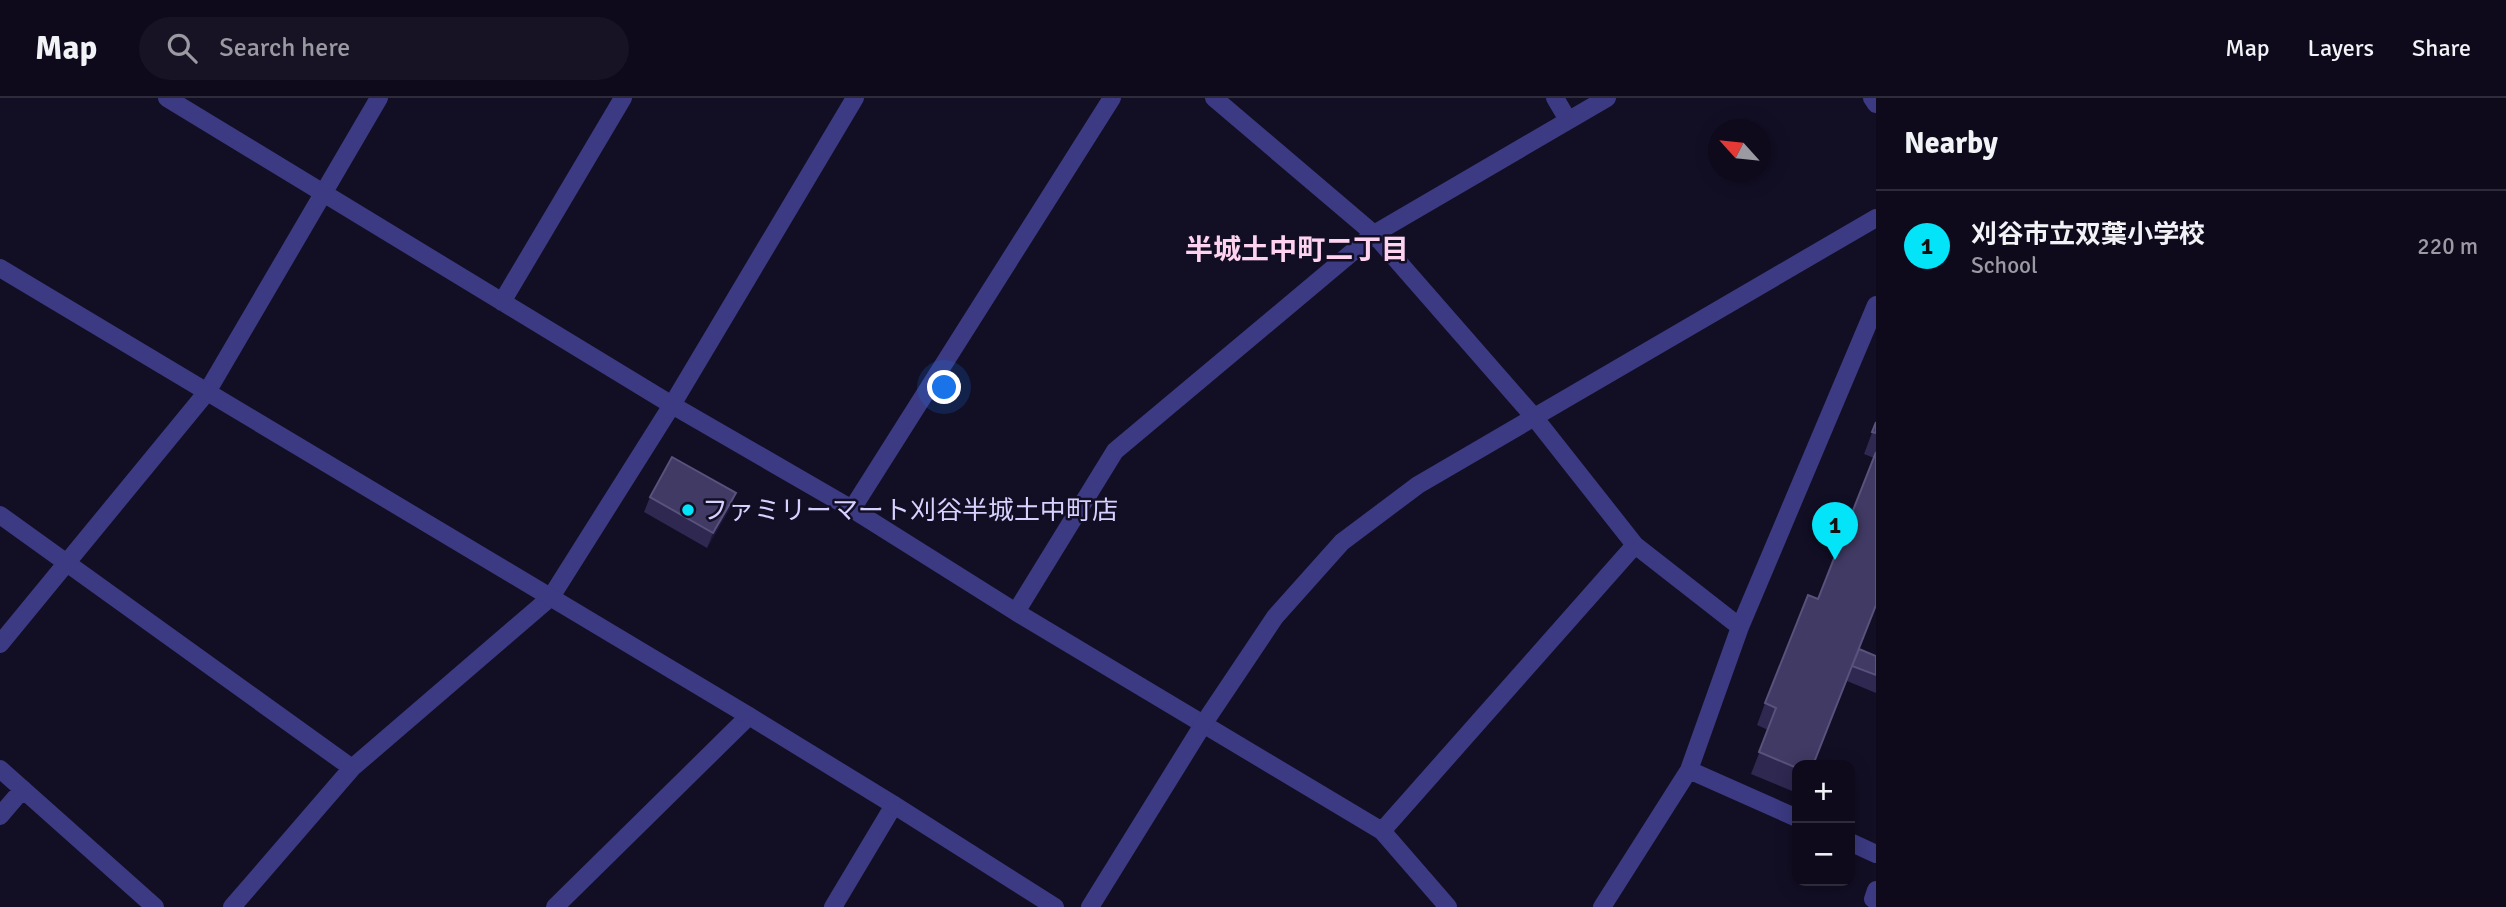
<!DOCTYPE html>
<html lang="en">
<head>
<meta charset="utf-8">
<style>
  body { margin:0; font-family:Signika,"Noto Sans JP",sans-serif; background:#171324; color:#f1f3f6 }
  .controls { position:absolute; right:21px; bottom:21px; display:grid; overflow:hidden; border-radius:14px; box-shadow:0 4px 18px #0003 }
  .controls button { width:63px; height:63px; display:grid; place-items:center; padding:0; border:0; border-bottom:2px solid #2e2b3a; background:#0e0a1b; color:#f1f3f6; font:35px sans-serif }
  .compass { position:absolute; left:1708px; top:21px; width:63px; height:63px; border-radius:50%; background:#0e0a1b; box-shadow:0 4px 18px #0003; rotate:297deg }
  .you { position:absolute; left:945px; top:290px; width:24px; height:24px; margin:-18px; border:5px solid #fff; border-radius:50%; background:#1a73e8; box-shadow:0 0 0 10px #1a73e833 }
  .badge { display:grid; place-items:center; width:46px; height:46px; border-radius:50%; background:#03e4f9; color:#111; font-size:23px; font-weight:700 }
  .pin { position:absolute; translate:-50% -58px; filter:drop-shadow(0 2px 4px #0008) }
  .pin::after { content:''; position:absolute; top:37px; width:24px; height:21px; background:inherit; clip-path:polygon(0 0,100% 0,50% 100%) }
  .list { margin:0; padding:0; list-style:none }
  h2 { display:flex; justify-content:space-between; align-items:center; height:91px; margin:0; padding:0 28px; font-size:30px }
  h2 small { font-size:23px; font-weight:400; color:#9b9aa3 }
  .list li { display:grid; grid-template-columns:46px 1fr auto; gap:21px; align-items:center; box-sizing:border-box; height:112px; padding:0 28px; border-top:2px solid #2e2b3a }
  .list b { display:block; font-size:26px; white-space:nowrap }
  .list p { margin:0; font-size:23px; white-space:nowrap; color:#9b9aa3 }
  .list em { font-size:23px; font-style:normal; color:#9b9aa3 }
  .icon { flex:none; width:38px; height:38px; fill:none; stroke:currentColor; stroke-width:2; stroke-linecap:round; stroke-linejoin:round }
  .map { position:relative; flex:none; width:1876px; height:809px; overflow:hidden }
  header { display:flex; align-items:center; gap:42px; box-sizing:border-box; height:98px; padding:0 35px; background:#0e0a1b; border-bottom:2px solid #2e2b3a }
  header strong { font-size:33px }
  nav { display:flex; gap:38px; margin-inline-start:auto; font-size:24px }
  .search { width:490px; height:63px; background:#171324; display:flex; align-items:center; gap:18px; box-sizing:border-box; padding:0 24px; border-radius:38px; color:#9b9aa3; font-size:26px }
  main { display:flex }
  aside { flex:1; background:#0e0a1b }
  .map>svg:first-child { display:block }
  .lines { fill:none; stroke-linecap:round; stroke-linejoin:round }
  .minor { stroke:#3b3a82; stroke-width:18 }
  .tertiary { stroke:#3b3a82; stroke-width:18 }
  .wall { fill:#2f2851 }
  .shaded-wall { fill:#1c1637 }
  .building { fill:#413a64; stroke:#58527c; stroke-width:2 }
  .poi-dot { fill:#03e4f9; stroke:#120e24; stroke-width:2.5 }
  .labels { text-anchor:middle; stroke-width:5; stroke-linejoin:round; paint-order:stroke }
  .poi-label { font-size:26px; fill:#d6d1fe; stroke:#120e24; text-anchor:start }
  .neighbourhood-label { font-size:28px; font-weight:bold; fill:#fed3f0; stroke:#120e24 }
</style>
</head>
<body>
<header>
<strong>Map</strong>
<div class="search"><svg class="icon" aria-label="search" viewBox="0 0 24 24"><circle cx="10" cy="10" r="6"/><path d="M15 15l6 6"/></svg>Search here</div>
<nav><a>Map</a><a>Layers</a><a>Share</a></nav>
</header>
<main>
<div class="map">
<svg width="1876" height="809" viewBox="0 0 1876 809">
  <rect width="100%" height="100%" fill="#120e24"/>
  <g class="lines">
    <!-- minor -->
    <path class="minor" d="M167,0L672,307L852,411L1016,514
      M1214,0L1374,136L1534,319L1635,447L1740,529
      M1555,0L1568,22
      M1872,0L1876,6
      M502,204L623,0
      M852,411L1112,0
      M0,417L352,670L551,499L672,307L855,0
      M0,546L207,294L379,0
      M0,671L155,809
      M0,718L23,691
      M1797,720L1689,672L1740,529L1876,207
      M1382,733L1635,447
      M1850,744L1876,756
      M1876,792L1873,801L1876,802
      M232,809L352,670
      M555,809L749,618
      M833,809L894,707
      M1448,809L1382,733L1016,514L1115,353L1374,136L1607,0
      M1602,809L1689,672"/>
    <!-- tertiary -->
    <path class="tertiary" d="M0,170L749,618L894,707L1055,809
      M1090,809L1204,625L1275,519L1342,444L1418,387L1876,120"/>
  </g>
  <!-- wall -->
  <path class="wall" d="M1876,324V509L1859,551L1876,558V595L1847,583L1813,667H1797V695L1751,676L1768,632L1757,627L1765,605L1818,501L1874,360L1864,356Z
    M736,395L730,410L707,450L644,414L650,399Z"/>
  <!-- shaded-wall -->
  <path class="shaded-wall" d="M736,395L730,410L707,450L713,435Z"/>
  <!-- building -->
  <path class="building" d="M1876,324V335L1872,334Z
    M1876,354V507L1813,667H1797V670L1759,654L1776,610L1765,605L1808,497L1818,501Z
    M672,359L736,395L713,435L650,399Z
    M1859,551L1876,558V577L1852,568Z"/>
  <!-- markers -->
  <circle class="poi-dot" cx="688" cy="412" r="7"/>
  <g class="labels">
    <!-- poi labels -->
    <g class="poi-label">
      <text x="702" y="421">ファミリーマート刈谷半城土中町店</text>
    </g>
    <!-- neighbourhood labels -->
    <g class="neighbourhood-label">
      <text x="1297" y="161">半城土中町二丁目</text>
    </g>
  </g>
</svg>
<div class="controls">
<button>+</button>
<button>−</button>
</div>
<svg class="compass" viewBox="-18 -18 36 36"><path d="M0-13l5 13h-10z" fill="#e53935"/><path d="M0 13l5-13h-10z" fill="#9b9aa3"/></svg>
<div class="you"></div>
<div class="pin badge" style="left:1835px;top:462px">1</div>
</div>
<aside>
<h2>Nearby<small></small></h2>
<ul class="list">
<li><span class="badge">1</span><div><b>刈谷市立双葉小学校</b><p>School</p></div><em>220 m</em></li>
</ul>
</aside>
</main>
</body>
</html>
